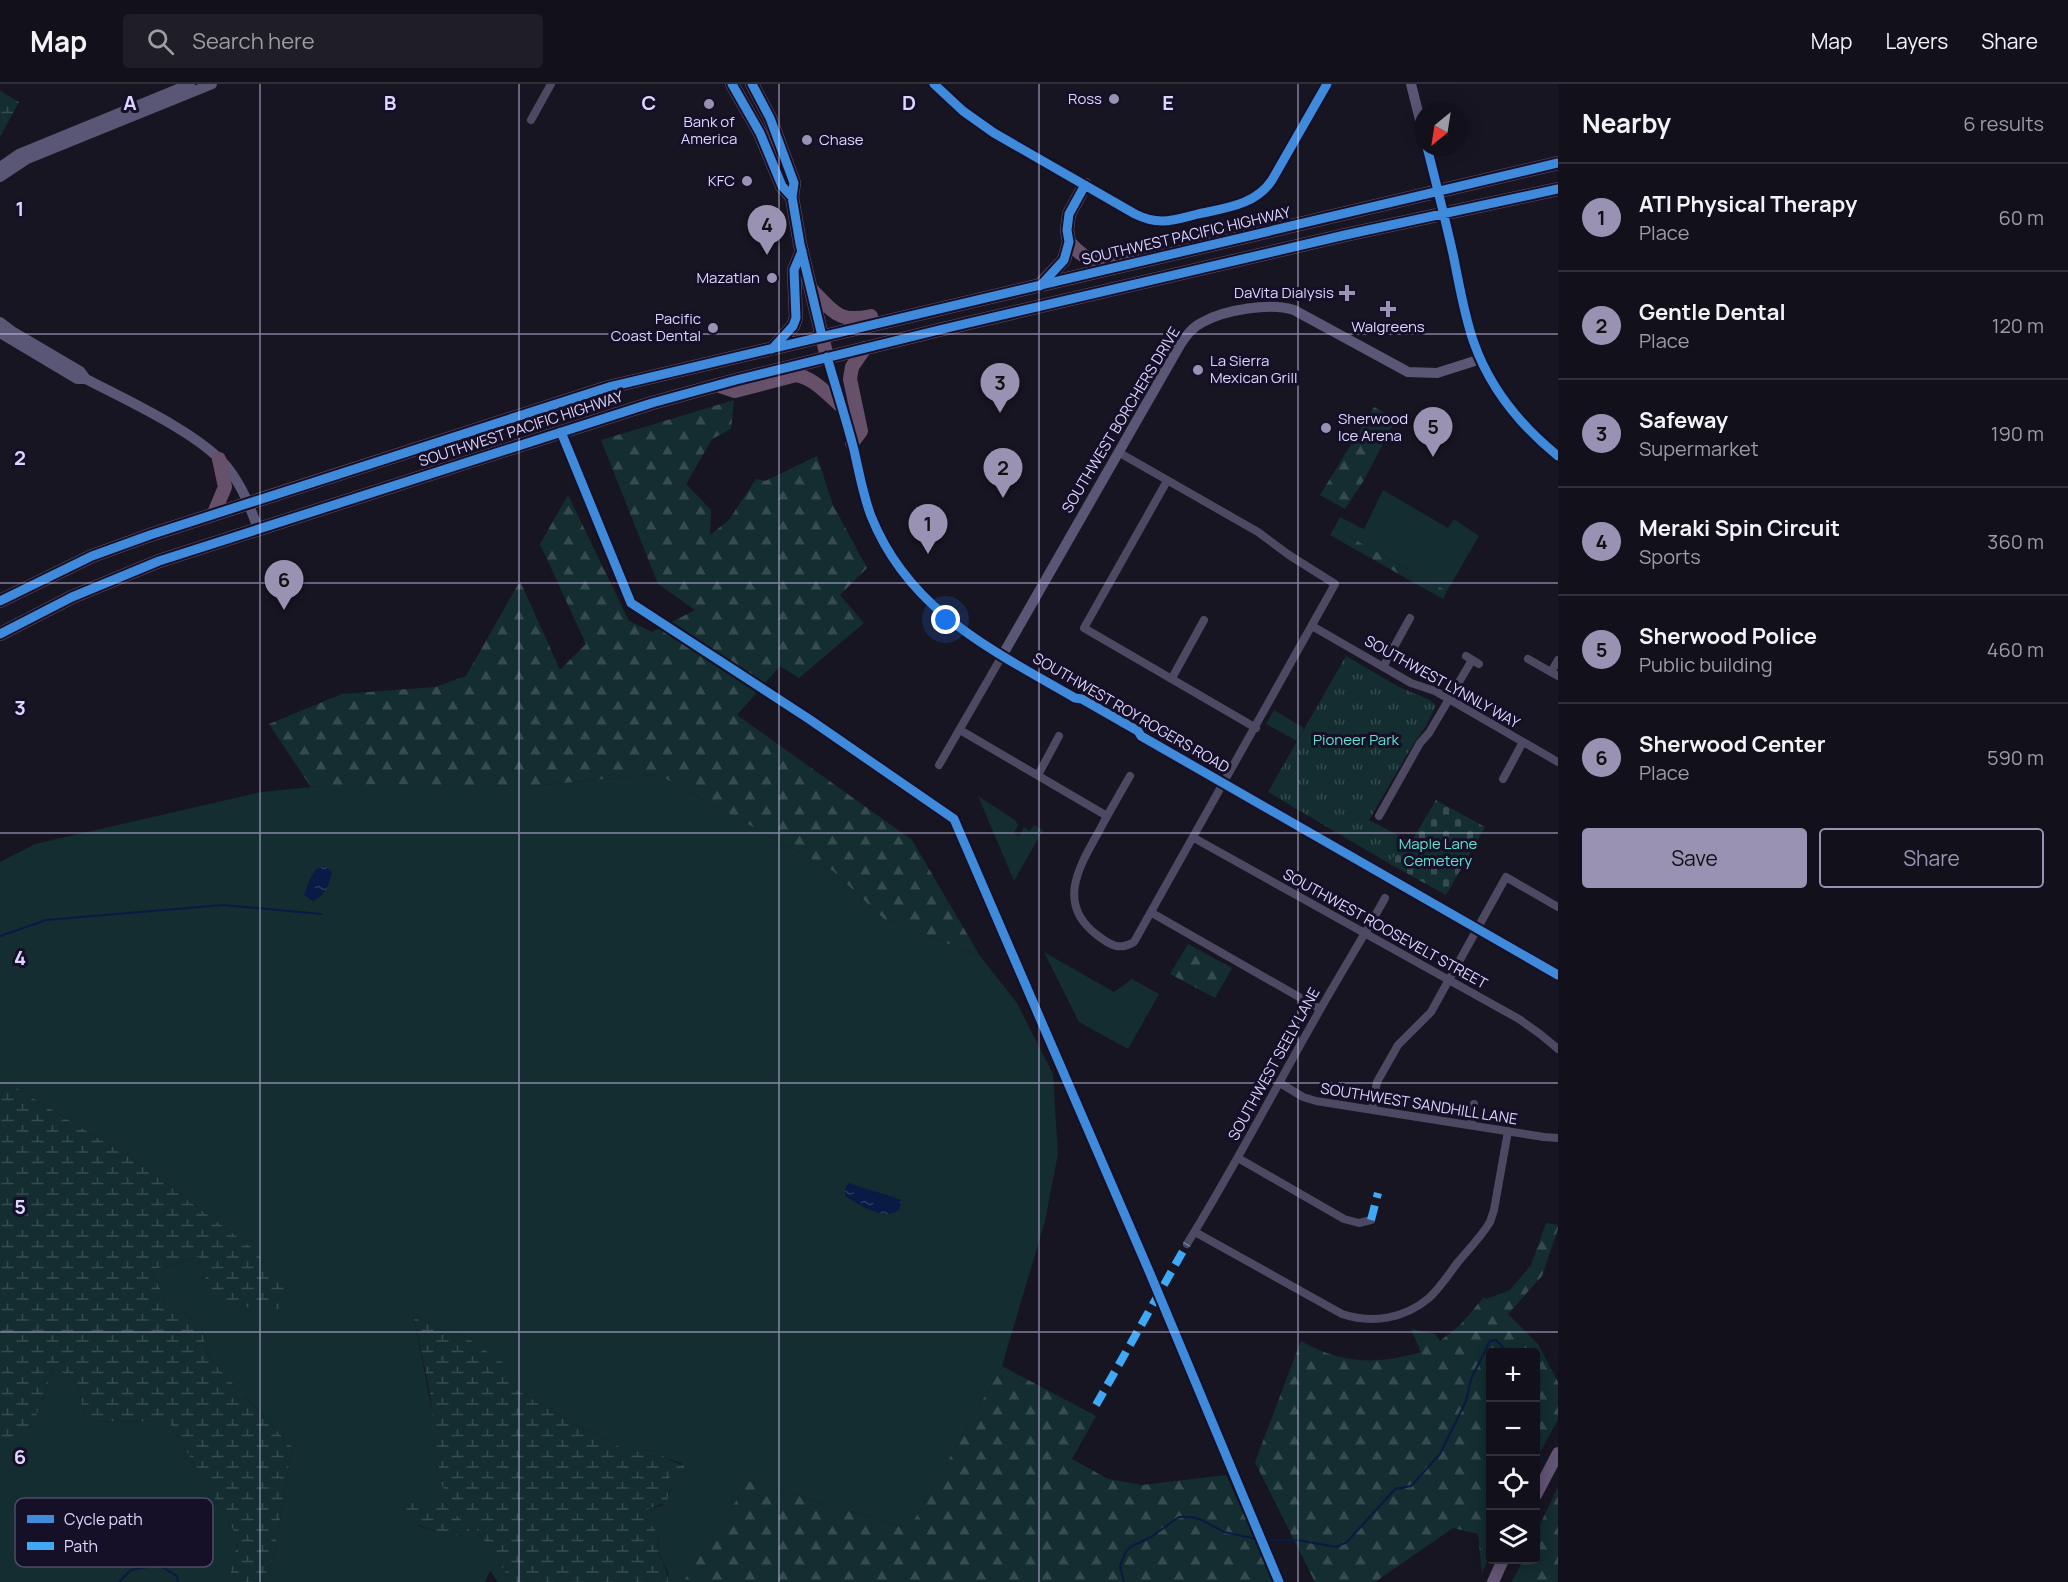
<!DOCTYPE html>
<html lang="en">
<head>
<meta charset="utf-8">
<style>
  body { margin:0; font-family:Manrope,sans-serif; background:#1f1e27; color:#f1f3f6 }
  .controls { position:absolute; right:18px; bottom:18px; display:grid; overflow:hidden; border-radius:6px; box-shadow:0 3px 15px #0003 }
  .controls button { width:54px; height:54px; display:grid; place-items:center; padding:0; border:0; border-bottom:2px solid #313039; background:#12101a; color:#f1f3f6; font:30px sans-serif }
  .compass { position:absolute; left:1414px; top:18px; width:54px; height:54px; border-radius:50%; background:#12101a; box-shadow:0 3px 15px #0003; rotate:210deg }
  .you { position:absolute; left:946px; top:536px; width:21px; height:21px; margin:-15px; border:4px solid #fff; border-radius:50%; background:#1a73e8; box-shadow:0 0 0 9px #1a73e833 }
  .badge { display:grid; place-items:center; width:39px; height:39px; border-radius:50%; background:#9992b2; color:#111; font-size:20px; font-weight:700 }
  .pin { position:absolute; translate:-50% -50px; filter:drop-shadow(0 2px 3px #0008) }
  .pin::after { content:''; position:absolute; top:32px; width:21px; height:18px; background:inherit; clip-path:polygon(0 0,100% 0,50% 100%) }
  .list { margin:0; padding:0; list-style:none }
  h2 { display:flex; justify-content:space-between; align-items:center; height:78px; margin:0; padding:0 24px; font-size:26px }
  h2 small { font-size:20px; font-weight:400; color:#9c9da2 }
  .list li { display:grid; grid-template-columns:39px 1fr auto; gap:18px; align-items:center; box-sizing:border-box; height:108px; padding:0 24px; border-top:2px solid #313039 }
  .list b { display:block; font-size:22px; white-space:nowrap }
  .list p { margin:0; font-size:20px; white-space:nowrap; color:#9c9da2 }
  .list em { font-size:20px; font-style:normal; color:#9c9da2 }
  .actions { display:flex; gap:12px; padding:18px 24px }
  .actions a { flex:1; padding:14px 0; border:2px solid #9992b2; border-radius:6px; text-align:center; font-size:21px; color:#9992b2 }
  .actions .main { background:#9992b2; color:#111 }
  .icon { flex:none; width:33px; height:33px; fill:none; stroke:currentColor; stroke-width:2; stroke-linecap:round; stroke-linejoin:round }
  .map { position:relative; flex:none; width:1558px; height:1498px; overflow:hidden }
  header { display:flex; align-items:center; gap:36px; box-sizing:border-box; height:84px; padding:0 30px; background:#12101a; border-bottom:2px solid #313039 }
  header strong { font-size:28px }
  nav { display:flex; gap:33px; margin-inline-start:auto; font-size:21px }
  .search { width:420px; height:54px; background:#1f1e27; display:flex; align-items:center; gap:15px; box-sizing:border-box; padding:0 21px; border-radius:6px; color:#9c9da2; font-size:22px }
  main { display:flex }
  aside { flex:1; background:#12101a }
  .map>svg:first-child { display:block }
  .green { fill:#132d30; fill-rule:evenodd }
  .forest { fill:url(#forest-firs) }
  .wetland { fill:url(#wetland-marsh) }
  .cemetery { fill:url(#cemetery-stones) }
  .park { fill:url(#park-tufts) }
  .water { fill:url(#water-ripples) }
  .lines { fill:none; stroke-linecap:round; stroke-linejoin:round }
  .stream { stroke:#091a44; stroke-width:2 }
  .street { stroke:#4d4963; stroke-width:8 }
  .secondary { stroke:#5a5675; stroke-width:10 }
  .primary { stroke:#625474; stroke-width:12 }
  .highway { stroke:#675069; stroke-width:14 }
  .quiet { stroke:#3fa9f5; stroke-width:8; stroke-dasharray:15 8; stroke-linecap:butt }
  .cycleway-casing { stroke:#150f28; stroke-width:13 }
  .cycleway { stroke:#408adc; stroke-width:9 }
  .grid { fill:none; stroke:#ded6ff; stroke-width:1.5; stroke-opacity:0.55 }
  .poi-dot { fill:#9992b2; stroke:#150f28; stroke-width:2 }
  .labels { text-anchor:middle; stroke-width:6; stroke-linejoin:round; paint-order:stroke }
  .poi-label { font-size:15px; fill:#ded6ff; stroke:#150f28; text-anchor:end }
  .street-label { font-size:15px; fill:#ded6ff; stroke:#150f28 }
  .park-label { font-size:15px; fill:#5de4cd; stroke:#150f28 }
  .key { fill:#150f28; stroke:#514b68; stroke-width:1.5 }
  .key-label { font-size:16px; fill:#ded6ff }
  .grid-label { font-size:20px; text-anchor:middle; font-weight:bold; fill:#ded6ff; stroke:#150f28; stroke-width:6; stroke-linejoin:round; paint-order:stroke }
</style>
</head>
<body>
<header>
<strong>Map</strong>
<div class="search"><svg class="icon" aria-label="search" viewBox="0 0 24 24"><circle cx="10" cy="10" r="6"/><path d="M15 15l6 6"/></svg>Search here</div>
<nav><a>Map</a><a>Layers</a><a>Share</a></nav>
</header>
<main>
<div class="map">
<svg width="1558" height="1498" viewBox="0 0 1558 1498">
  <defs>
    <pattern id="forest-firs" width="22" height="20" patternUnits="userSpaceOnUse" patternTransform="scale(1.5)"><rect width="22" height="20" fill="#132d30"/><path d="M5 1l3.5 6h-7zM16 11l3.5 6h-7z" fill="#354b4f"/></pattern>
    <pattern id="wetland-marsh" width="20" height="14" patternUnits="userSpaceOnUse" patternTransform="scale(1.5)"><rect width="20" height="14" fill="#132d30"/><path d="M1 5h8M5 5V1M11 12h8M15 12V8" fill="none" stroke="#354b4f"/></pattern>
    <pattern id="cemetery-stones" width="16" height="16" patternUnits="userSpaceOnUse" patternTransform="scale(1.5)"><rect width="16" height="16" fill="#132d30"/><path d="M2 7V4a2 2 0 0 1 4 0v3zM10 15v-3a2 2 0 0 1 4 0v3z" fill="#354b4f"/></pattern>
    <pattern id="park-tufts" width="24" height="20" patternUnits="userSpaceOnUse" patternTransform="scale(1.5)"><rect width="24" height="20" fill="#132d30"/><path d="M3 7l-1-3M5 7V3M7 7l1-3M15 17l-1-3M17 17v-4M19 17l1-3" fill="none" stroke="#354b4f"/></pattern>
    <pattern id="water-ripples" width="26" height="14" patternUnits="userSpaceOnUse" patternTransform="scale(1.5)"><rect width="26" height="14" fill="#091a44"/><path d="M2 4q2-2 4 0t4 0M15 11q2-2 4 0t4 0" fill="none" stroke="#2c3b60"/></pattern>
  </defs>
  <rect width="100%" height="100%" fill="#181522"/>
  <!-- green -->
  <path class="green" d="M1383,406L1448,444L1454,435L1479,452L1447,507L1334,444L1340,433L1364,445Z
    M1274,626L1304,644L1297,657L1266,640Z
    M657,690L833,787L884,835L980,872L1017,919L1053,990L1058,1070L1045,1137L1002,1282L909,1445L749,1397L683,1498H668V1488L657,1466C663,1445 647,1445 643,1431L645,1426L663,1421L670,1409L668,1397L670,1393L684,1387L681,1379L665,1374L657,1366L629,1368L599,1351L582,1345L515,1305L504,1280L464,1252L435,1244L413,1229L449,1413L474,1442L512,1498H498L490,1487L485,1498H261L273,1476L292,1363L209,1274L200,1240L164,1213L151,1186L199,1173L207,1199L251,1163L137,1078L0,994V778L35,760L261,708L354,699L533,702ZM444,1418L455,1430L463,1452L438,1448L418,1442Z
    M978,712L1015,736L1018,741L1014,749L1019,752L1024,743L1030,747L1034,741L1043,746L1014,797Z
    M1044,868L1114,908L1132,895L1159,910L1128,965L1079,938Z
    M54,1284L77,1297L85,1337L169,1338L238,1454L230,1498H0V1360L33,1340Z"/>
  <!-- forest -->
  <path class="forest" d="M734,316L731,345L712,355L686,400L711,426L710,451L729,436L756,395L765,397L817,372L833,421L867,484L840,511L864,539L799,594L780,582L737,631L912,756L980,872L884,835L833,787L657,690L533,702L379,700L311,703L269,640L342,610L435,603L466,592L520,497L560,586L586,560L540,460L568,411L629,537L652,548L695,526L658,500L601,356Z
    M1374,323L1396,335L1364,396L1345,425L1320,411Z
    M1334,444L1447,507L1443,515L1330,451Z
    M1188,860L1232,884L1215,914L1170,890Z
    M1546,1139L1558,1141V1145L1542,1192L1508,1230L1538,1260L1558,1298V1335L1536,1376V1268H1490V1471L1482,1489L1478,1450L1453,1444L1375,1498H1315L1255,1378L1301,1257C1341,1280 1377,1281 1421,1268L1411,1245L1435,1250L1440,1257L1460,1241L1484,1213L1486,1215L1510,1206L1531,1181Z
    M1002,1282L1096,1332L1072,1375L1108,1395L1142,1401L1226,1391L1276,1498H683L749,1397L909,1445Z
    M1558,1403V1498H1512L1523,1476H1536V1449Z"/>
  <!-- wetland -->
  <path class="wetland" d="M0,7L19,18L0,53Z
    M0,994L137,1078L251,1163L285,1203L282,1225L225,1222L207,1199L199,1173L151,1186L164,1213L200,1240L209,1274L292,1363L273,1476L261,1498H229L238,1454L169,1338L85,1337L77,1297L54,1284L33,1340L0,1360Z
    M413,1229L435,1244L464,1252L475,1259L505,1280L515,1305L582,1345L599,1351L629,1368L657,1366L665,1374L684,1382V1387L670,1393L668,1397L670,1402L667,1418L646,1426L643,1431C645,1439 651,1439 655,1446C660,1453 657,1458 658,1465C658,1475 668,1482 668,1498H512L474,1442L449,1413L441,1400L430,1310Z
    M405,1414L444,1418L466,1441L472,1451C448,1454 423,1444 402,1433L399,1425L401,1416Z"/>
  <!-- cemetery -->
  <path class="cemetery" d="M1436,716L1485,743L1446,811L1390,780L1399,762L1411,758Z"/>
  <!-- park -->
  <path class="park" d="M1346,572L1399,603L1430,616L1436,622L1426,642L1412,662L1369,736L1411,758L1399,762L1390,780L1268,708Z"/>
  <!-- water -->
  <path class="water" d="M325,782L332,788C329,801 325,812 313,817L304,811L309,797L315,786Z
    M849,1099L902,1116L899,1126C896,1127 894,1130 890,1130C880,1133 853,1118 845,1112V1105Z"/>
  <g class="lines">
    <!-- stream -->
    <path class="stream" d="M0,852L46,836L223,821L321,830
      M1536,1370L1548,1377
      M119,1498L131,1486L159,1481L177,1492L178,1498
      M1124,1498L1120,1482L1126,1467L1132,1462L1151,1453L1179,1433H1192L1202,1436L1224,1448L1261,1456H1297L1336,1463L1347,1458L1395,1405L1411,1402L1440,1370L1466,1317L1471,1295L1490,1257L1496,1256L1508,1268"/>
    <!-- street -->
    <path class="street" d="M531,36L551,0
      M1118,368L1258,448L1289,471L1335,500L1134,858C1119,867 1110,861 1097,851C1056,820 1079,783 1098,749C1108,730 1119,711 1130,692
      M1167,397L1084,544L1256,644
      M1312,542L1411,599L1435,607L1558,678
      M1466,572L1479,580
      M1528,575L1558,592
      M1383,583L1410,534
      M1551,588L1558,576
      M1172,594L1204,536
      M960,646L1107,732
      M939,681L1002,572
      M1038,691L1059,652
      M1503,695L1523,658
      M1379,732L1420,659L1429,649L1472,576
      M1194,754L1519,935L1540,950L1558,965
      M1152,829L1320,925
      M1280,999L1303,1013L1316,1017L1544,1053L1558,1054
      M1372,1026L1377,998L1398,961L1431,928L1506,793L1558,823
      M1471,1041L1474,1020
      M1238,1074L1344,1135L1359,1139L1371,1136
      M1195,1148L1342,1230C1372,1240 1404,1235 1429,1214C1440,1204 1449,1190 1458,1178C1469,1165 1481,1153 1490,1138L1494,1126L1508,1047
      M1187,1160C1233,1086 1273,1008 1316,933C1338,893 1363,854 1385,814"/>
    <!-- secondary -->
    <path class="secondary" d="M934,0L963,27L994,49L1135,130C1143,134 1152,137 1162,137C1174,137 1186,133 1198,130C1225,124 1256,121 1272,96L1327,0
      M1411,0L1423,48
      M1427,63C1436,99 1445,134 1453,170C1459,199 1464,231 1474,259C1490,304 1521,342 1558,372
      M0,83L19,70L190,0
      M0,93L27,75L212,0
      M0,238L12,247L80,287L86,295C126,316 199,349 227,383C242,402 250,422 258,445
      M0,249L77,295H86
      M1002,572L1180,261C1186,252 1192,243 1203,238C1224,226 1271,218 1294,226L1408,288L1437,289L1481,275"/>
    <!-- primary -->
    <path class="primary" d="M827,273C836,304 846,335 854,366C859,388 863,411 871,432C909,527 992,566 1075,614L1082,615L1138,647L1141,652L1558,891
      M1536,1411L1558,1369
      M1493,1498L1503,1476"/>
    <!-- highway -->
    <path class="highway" d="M732,0L760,49L782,102L792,113
      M752,0L770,34L794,99L792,113L800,160L827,273
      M1069,158C1086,176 1087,176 1111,174C1119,173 1127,175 1135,176
      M1041,200L1064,176L1069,158L1067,146L1069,130L1085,101
      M812,206C834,228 838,239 871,232
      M774,263L793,242L796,234L794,186L802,167
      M717,301L735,307L796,291C814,294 827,310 841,322
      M852,359L861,347L850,295L852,283L865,264
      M214,429L225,403L219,375
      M0,517L92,472L150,451L609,303L1558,79
      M0,550L72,513L159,477L652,319L736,296L943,245L1345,151L1558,105"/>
    <!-- quiet -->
    <path class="quiet" d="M1371,1136L1378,1109
      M1096,1321L1187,1160"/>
    <!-- cycleway casing -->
    <g class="cycleway-casing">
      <path id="cycleway" d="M732,0L760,49L782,102L792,113
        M752,0L770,34L794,99L792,113L800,160L822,252
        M934,0L963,27L994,49L1135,130C1143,134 1152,137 1162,137C1174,137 1186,133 1198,130C1225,124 1256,121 1272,96L1327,0
        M1427,63C1436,99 1445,134 1453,170C1459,199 1464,231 1474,259C1490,304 1521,342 1558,372
        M1040,202L1064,176L1069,158L1067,146L1069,130L1085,101
        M772,265L793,242L796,234L794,186L802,167
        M827,273C836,304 846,335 854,366C859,388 863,411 871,432C909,527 992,566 1075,614L1082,615L1138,647L1141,652L1558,891
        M561,348L631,519L809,635L954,735L1149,1187L1279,1498
        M0,517L92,472L150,451L609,303L1558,79
        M0,550L72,513L159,477L652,319L736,296L943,245L1345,151L1558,105"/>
    </g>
    <!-- cycleway -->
    <use href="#cycleway" class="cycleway"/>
  </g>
  <!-- grid -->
  <path class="grid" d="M260,0V1498M519,0V1498M779,0V1498M1039,0V1498M1298,0V1498M0,250H1558M0,499H1558M0,749H1558M0,999H1558M0,1248H1558"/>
  <!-- markers -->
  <g class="poi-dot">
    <circle cx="1114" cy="15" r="6"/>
    <circle cx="709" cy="20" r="6"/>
    <circle cx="807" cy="56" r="6"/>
    <circle cx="747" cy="97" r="6"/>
    <circle cx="772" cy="194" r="6"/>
    <path d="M1344 200h6v6h6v6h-6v6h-6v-6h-6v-6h6z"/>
    <path d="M1385 216h6v6h6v6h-6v6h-6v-6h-6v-6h6z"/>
    <circle cx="713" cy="244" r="6"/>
    <circle cx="1198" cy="286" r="6"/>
    <circle cx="1326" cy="344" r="6"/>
  </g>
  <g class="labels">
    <!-- poi labels -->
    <g class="poi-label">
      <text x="1102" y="20">Ross</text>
      <text x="709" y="43" text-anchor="middle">Bank of<tspan x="709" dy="17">America</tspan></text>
      <text x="819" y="61" text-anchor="start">Chase</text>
      <text x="735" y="102">KFC</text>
      <text x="760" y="199">Mazatlan</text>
      <text x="1334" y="214">DaVita Dialysis</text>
      <text x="701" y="240">Pacific<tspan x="701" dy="17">Coast Dental</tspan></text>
      <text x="1388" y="248" text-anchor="middle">Walgreens</text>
      <text x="1210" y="282" text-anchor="start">La Sierra<tspan x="1210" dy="17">Mexican Grill</tspan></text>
      <text x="1338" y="340" text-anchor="start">Sherwood<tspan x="1338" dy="17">Ice Arena</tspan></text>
    </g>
    <!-- street labels -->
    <g class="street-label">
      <text transform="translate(1186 152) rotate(-13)" y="5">SOUTHWEST PACIFIC HIGHWAY</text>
      <text transform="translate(1121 336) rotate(-59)" y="5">SOUTHWEST BORCHERS DRIVE</text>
      <text transform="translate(521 345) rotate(-18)" y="5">SOUTHWEST PACIFIC HIGHWAY</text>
      <text transform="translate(1442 598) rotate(29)" y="5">SOUTHWEST LYNNLY WAY</text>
      <text transform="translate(1131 629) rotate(30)" y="5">SOUTHWEST ROY ROGERS ROAD</text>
      <text transform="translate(1385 845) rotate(29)" y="5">SOUTHWEST ROOSEVELT STREET</text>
      <text transform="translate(1274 980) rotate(-61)" y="5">SOUTHWEST SEELY LANE</text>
      <text transform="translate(1419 1020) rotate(9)" y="5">SOUTHWEST SANDHILL LANE</text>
    </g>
    <!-- park labels -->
    <g class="park-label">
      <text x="1356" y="661">Pioneer Park</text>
      <text x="1438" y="765">Maple Lane<tspan x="1438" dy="17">Cemetery</tspan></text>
    </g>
  </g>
  <!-- legend -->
  <rect x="15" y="1414" width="198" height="69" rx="9" class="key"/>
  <rect x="27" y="1431" width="27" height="8" fill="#408adc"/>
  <rect x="27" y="1458" width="27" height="8" fill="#3fa9f5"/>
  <g class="key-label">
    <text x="64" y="1441">Cycle path</text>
    <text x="64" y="1468">Path</text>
  </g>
  <g class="grid-label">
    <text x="130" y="26">A</text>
    <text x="390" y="26">B</text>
    <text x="649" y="26">C</text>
    <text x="909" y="26">D</text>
    <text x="1168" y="26">E</text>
    <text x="20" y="132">1</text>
    <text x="20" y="381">2</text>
    <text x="20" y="631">3</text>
    <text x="20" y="881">4</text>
    <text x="20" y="1130">5</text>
    <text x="20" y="1380">6</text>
  </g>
</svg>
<div class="controls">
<button>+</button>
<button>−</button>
<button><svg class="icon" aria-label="locate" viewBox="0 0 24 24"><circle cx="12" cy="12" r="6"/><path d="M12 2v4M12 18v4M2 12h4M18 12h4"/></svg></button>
<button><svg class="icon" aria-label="layers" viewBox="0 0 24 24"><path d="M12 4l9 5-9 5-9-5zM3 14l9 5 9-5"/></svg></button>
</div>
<svg class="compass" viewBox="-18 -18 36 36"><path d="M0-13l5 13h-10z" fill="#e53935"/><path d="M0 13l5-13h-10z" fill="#9c9da2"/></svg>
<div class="you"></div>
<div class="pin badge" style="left:928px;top:470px">1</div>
<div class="pin badge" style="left:1003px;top:414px">2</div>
<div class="pin badge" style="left:1000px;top:329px">3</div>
<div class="pin badge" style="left:767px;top:171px">4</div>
<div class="pin badge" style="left:1433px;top:373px">5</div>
<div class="pin badge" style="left:284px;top:526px">6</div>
</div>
<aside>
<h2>Nearby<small>6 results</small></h2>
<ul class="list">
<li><span class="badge">1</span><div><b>ATI Physical Therapy</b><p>Place</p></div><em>60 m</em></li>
<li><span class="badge">2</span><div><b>Gentle Dental</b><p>Place</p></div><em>120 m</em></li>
<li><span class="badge">3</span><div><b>Safeway</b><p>Supermarket</p></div><em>190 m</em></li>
<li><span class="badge">4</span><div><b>Meraki Spin Circuit</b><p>Sports</p></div><em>360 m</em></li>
<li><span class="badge">5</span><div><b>Sherwood Police</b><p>Public building</p></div><em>460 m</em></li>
<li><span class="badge">6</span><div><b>Sherwood Center</b><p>Place</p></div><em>590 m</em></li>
</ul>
<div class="actions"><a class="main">Save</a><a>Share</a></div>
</aside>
</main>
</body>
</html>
